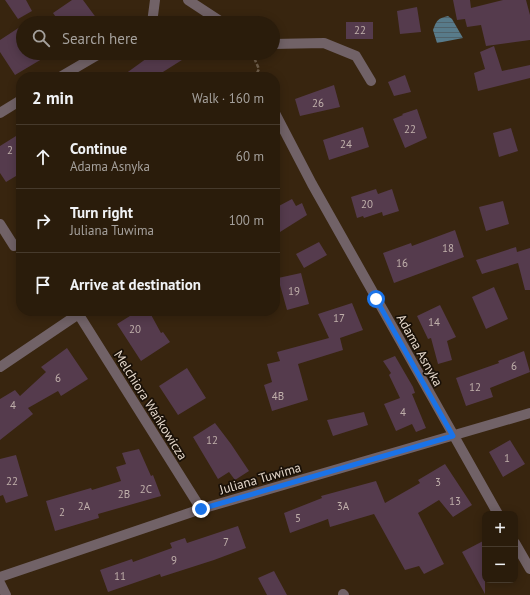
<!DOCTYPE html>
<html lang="en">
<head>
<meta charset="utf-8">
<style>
  body { margin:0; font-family:"PT Sans",sans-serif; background:#322514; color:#f1f3f6 }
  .controls { position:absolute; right:12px; bottom:12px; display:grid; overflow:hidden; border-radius:8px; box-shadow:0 2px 10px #0003 }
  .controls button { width:36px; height:36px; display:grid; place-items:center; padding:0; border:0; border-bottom:1px solid #463a2c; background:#2a1c0b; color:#f1f3f6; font:20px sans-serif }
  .stop { position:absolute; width:12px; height:12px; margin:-9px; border:3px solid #1a73e8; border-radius:50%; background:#fff }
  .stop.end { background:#1a73e8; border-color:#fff; box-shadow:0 1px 4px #0008 }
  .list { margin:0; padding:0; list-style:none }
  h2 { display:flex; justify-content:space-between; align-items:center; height:52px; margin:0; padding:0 16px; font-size:17px }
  h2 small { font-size:13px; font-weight:400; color:#a5a19d }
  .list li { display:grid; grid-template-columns:26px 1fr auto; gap:12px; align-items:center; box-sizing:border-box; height:64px; padding:0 16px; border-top:1px solid #463a2c }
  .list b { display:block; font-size:15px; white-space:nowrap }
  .list p { margin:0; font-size:13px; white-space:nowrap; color:#a5a19d }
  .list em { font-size:13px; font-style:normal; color:#a5a19d }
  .icon { flex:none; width:22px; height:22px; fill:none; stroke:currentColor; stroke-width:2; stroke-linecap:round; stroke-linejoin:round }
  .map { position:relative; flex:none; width:530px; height:595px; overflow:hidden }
  .search { position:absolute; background:#2a1c0b; box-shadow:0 2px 10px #0003; left:16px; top:16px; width:264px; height:44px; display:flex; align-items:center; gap:10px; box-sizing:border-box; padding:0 14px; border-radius:22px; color:#a5a19d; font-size:15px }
  .panel { position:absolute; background:#2a1c0b; box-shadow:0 2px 10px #0003; left:16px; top:72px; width:264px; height:244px; border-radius:16px }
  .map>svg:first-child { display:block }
  .water { fill:url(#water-rules) }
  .building { fill:#553b4d }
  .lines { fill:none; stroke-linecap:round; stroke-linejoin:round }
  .path { stroke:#6f5e4b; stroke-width:2.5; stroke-dasharray:4 2; stroke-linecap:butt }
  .street { stroke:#716267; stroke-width:10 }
  .route { stroke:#1a73e8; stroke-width:5 }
  .labels { text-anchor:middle; stroke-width:3.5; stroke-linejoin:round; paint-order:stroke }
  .number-label { font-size:11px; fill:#c0b0ab }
  .street-label { font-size:13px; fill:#e4d7ca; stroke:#191007 }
</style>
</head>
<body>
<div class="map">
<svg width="530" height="595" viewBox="0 0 530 595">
  <defs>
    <pattern id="water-rules" width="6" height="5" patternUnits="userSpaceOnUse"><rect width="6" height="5" fill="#587b8a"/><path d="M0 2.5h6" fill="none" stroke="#50636b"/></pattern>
  </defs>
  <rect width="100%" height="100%" fill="#38250f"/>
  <!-- water -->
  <path class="water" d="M448,16L452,19L463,38L437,43L433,30C437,20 437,19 448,16Z"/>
  <!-- building -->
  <path class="building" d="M5,0H26L32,11L18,19Z
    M72,0H83L100,23H60L53,13Z
    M453,0H470L471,8L503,0H526L530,15V40L486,46L481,25L467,27L465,19L457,20Z
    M417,7L421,32L400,34L397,11Z
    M346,22H373V39H346Z
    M23,25V53H52L15,75L0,52V40Z
    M494,46L502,71L530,65V78L478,91L474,73L485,69L480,52Z
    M154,53H193L155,77H121Z
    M405,75L411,92L394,96L388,82Z
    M334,85L340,107L300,116L295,99Z
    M417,109L427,138L405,148L393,119L403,115L402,114Z
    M363,127L369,147L329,160L323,140Z
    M511,128L518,151L499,157L493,133Z
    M16,136L21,144V173L6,182L0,173V146Z
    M376,189L378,194L392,189L399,211L383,216L382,212L364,218L363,216L357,218L351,197Z
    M292,199L296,206L302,203L307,215L280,232L275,224V208Z
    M503,201L509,224L486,231L479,207Z
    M455,230L464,257L394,283L383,253L411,243L412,246Z
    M319,242L327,255L304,268L296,254Z
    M516,247L517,252L530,248V290H525L518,263L482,274L476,260Z
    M301,273L309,304L287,310L278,278Z
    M494,287L508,319L486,329L472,297Z
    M352,303L363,330L340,338L343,350L298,364L308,400L272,411L264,385L272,382L267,364L280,361L277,352L329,338L318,314Z
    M440,305L456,337L447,341L452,360L438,364L431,338L428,339L417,316Z
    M138,311H149L161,333L163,332L170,342L141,361L117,324Z
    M67,348L88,379L61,396L58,391L28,408L33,414L0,440V399L15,390L20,396L46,372L41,367Z
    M524,351L530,372L490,388L493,397L466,406L456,378L499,363L498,361Z
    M395,356L413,387L415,393L412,394L426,428L416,432L412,424L396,431L384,404L400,398L389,375L391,373L383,361Z
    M187,368L206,398L178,415L159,386Z
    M364,412L368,425L333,436L327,420Z
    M215,423L231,444L249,471L235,480L229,472L218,479L193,437Z
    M510,440L525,464L503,477L489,452Z
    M139,449L151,476L153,475L161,496L98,514L99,518L55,531L46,501L91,488L92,490L121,481L116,467L126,464L122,453Z
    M16,455L28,496L6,503L3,495L0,496V459Z
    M445,464L472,505L453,517L439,500L418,513L444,564L424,574L419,566L405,570L374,514L330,527L328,519L290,533L284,513L322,498L321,496L376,481L385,503L420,483L418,480Z
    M238,526L246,548L214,560L161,577L160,574L108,592L100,570L132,559L133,562L172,548L170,543L185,538L187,543Z
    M485,540V594L462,552Z
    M274,571L287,595H267L258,578Z"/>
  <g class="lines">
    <!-- path -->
    <path class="path" d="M252,53L259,69L255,77"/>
    <!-- street -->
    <path class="street" d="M188,0L223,23
      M152,23L155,0
      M273,44L324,43L356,56L371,81
      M60,77L101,53
      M0,113L21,100
      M275,113L312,184L498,514
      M0,224L14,246
      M79,315L201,509
      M0,367L83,311
      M515,543L530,569
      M0,577L201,509L530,413
      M0,583L6,595
      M343,594L344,595"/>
  </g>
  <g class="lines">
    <!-- route -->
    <path class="route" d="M201,509L453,436L376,299"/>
  </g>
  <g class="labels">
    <!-- number labels -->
    <g class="number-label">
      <text x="360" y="34">22</text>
      <text x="318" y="107">26</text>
      <text x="410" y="133">22</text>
      <text x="346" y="148">24</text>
      <text x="10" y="154">2</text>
      <text x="367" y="208">20</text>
      <text x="448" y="252">18</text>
      <text x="402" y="267">16</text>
      <text x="294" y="295">19</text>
      <text x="339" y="322">17</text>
      <text x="434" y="326">14</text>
      <text x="135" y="333">20</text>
      <text x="514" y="370">6</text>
      <text x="58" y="382">6</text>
      <text x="475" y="391">12</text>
      <text x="278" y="400">4B</text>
      <text x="13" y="409">4</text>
      <text x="403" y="416">4</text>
      <text x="212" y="444">12</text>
      <text x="507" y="462">1</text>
      <text x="12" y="485">22</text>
      <text x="438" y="486">3</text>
      <text x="146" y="493">2C</text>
      <text x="124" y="498">2B</text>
      <text x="455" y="505">13</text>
      <text x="84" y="510">2A</text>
      <text x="343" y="510">3A</text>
      <text x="62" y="516">2</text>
      <text x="298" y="522">5</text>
      <text x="226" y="546">7</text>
      <text x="174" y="564">9</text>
      <text x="120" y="580">11</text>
    </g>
    <!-- street labels -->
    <g class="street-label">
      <text transform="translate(420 350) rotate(61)" y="5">Adama Asnyka</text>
      <text transform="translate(151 405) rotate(58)" y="5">Melchiora Wańkowicza</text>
      <text transform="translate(260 478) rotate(-16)" y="5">Juliana Tuwima</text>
    </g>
  </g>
</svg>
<div class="controls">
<button>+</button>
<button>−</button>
</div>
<div class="stop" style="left:376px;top:299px"></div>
<div class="stop end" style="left:201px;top:509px"></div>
<div class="search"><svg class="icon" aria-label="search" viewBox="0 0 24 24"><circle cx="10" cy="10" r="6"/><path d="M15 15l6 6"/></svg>Search here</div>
<section class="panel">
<h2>2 min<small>Walk · 160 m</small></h2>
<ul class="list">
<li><svg class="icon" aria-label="ahead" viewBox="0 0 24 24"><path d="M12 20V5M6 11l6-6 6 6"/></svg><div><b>Continue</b><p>Adama Asnyka</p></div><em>60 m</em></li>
<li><svg class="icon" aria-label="right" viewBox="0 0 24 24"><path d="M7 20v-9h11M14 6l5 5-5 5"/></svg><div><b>Turn right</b><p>Juliana Tuwima</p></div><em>100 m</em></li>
<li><svg class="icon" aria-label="arrive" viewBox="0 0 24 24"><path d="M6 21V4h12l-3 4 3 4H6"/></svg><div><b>Arrive at destination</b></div></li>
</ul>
</section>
</div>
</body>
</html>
